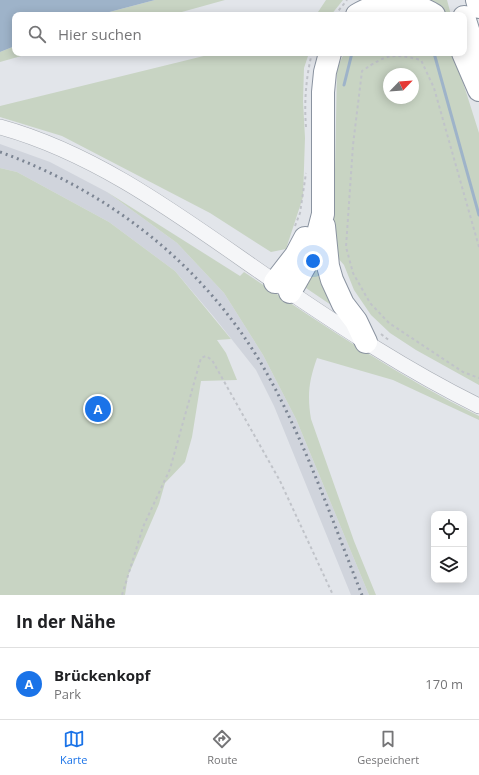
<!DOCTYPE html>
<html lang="de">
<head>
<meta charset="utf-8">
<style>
  body { margin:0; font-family:"Open Sans",sans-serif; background:#f2f2f2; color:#202124 }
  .controls { position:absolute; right:12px; bottom:12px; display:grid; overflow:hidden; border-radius:8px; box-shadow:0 2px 10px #0003 }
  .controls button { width:36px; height:36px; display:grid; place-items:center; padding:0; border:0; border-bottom:1px solid #e0e0e0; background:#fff; color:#202124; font:20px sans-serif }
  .compass { position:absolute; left:383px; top:68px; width:36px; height:36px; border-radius:50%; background:#fff; box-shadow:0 2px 10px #0003; rotate:65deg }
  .you { position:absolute; left:313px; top:261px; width:14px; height:14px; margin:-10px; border:3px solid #fff; border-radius:50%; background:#1a73e8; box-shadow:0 0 0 6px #1a73e833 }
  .badge { display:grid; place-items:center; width:26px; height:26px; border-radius:50%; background:#1a73e8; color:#fff; font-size:13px; font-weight:700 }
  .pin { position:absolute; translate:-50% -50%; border:2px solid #fff; box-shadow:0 1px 4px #0006 }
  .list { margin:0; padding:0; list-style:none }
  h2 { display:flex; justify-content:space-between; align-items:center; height:52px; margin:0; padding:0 16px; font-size:17px }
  h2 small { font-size:13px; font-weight:400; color:#757577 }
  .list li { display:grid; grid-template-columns:26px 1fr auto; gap:12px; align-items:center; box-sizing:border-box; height:72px; padding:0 16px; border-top:1px solid #e0e0e0 }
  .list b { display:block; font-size:15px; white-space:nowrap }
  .list p { margin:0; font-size:13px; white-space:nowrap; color:#757577 }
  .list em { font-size:13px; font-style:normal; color:#757577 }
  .icon { flex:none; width:22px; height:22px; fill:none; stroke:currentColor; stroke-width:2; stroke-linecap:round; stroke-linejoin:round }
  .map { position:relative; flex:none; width:479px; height:595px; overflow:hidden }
  .search { position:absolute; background:#fff; box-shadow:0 2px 10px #0003; left:12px; right:12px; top:12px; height:44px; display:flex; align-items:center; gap:10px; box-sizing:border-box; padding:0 14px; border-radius:8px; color:#757577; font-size:15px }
  .sheet { height:124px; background:#fff }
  nav { display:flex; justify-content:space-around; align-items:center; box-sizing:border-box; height:56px; border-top:1px solid #e0e0e0; background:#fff; font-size:11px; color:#757577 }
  nav a { display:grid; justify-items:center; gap:2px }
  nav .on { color:#1a73e8 }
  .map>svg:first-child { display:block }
  .built { fill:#d0d4dc }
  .green { fill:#c8d4c3; fill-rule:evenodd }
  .water { fill:#9eb3c9 }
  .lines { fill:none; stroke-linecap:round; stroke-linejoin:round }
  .stream { stroke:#9eb3c9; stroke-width:3 }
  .minor-casing { stroke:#a7acb4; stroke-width:16 }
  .highway-casing { stroke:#8a93a0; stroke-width:24 }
  .path { stroke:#c0c3c9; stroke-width:2; stroke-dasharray:3 3; stroke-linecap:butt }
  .minor { stroke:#f5f6f8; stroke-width:15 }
  .highway { stroke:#fff; stroke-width:22 }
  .rail { stroke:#7c8593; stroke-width:3; stroke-dasharray:2 4; stroke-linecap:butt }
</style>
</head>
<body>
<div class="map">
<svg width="479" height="595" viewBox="0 0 479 595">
  <rect width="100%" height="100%" fill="#e2e5ea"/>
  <!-- built -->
  <path class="built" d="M0,144L50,162L107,192L177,243L224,293L263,355L296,419L369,595H351L274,406L256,370L214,317L175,271L109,222L17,172L0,168Z"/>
  <!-- green -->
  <path class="green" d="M155,0H225L171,15H98Z
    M326,0H343L331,15H316Z
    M414,0H447L451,15H443Z
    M15,46V53H32L0,62V52Z
    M216,53H309L304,68L303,101L305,138L303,197L286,249L271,252L210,213L62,136L0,117V106Z
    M344,53L454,54L479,133V385L416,350L390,333L371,315L354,290L344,265L337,257L334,221L337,69ZM389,74H413V98H389Z
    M0,168L17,172L109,222L175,271L231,339L217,340L226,353L237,380L201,381L192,437L185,462L165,483L159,504L128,576L125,595H0Z
    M107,192L240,276L244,272C320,323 396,375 479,416V420L393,380L317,358C309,381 307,394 311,419L354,541L376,595H369L296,419L263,355L224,293L177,243Z
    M312,266L323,268L337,309L303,286Z"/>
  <!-- water -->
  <path class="water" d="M0,0H155L98,15H15V46L0,52Z"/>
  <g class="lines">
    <!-- stream -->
    <path class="stream" d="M434,53L479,215
      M344,85L352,53"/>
    <!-- minor casing -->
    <g class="minor-casing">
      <path id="minor" d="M0,127C102,155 189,223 275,282C341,327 408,371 479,406"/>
    </g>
    <!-- highway casing -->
    <g class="highway-casing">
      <path id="highway" d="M477,0L479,7
        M357,15C382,0 410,0 434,15
        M464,17L479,65
        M463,53L479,90
        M324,226L328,266L332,280L343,304L356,321L366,342
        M275,282L296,255L305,238
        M290,292L307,262L316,241L323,214V92L325,72L330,53"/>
    </g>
    <!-- path -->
    <path class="path" d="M335,15L347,0
      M306,127C304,102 306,77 312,53
      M295,226L300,213L306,173
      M479,247L434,88L421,60C392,53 387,54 362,71L353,145L346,247L353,273L370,303L389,323L463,372L479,378
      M381,334L390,341
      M122,595L143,527L170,469L201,358L206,356L212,360L280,481L333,595"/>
    <!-- minor -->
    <use href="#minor" class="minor"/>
    <!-- highway -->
    <use href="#highway" class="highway"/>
    <!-- rail -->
    <path class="rail" d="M0,152C111,192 206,267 265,370C305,441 332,520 362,595"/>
  </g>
</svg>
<div class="controls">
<button><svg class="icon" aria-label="locate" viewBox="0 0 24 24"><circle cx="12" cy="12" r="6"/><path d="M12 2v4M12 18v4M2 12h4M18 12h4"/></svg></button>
<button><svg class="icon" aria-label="layers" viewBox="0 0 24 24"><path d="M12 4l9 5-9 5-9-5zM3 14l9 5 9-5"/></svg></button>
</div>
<svg class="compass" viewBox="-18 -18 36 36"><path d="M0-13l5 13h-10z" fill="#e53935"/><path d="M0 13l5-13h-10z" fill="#757577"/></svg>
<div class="you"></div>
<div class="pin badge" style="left:98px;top:409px">A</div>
<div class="search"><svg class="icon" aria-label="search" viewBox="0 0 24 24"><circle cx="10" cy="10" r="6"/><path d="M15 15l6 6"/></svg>Hier suchen</div>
</div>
<section class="sheet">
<h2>In der Nähe<small></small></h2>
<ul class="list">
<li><span class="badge">A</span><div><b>Brückenkopf</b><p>Park</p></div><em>170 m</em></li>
</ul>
</section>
<nav>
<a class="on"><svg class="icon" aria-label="map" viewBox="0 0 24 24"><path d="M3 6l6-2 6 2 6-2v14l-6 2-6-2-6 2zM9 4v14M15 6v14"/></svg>Karte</a>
<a><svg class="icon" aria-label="directions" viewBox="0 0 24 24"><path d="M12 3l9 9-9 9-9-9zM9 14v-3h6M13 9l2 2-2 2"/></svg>Route</a>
<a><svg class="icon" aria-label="saved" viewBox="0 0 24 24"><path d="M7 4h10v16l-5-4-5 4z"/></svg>Gespeichert</a>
</nav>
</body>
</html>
